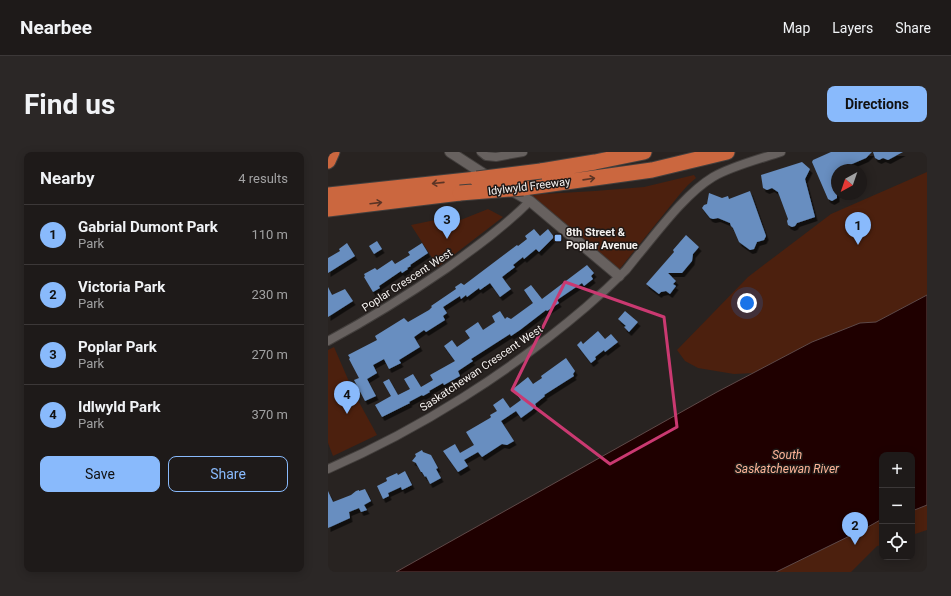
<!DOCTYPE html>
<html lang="en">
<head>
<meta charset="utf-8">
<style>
  body { margin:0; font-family:Roboto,sans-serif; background:#2b2726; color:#f1f3f6 }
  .controls { position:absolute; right:12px; bottom:12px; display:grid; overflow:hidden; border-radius:8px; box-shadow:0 2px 10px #0003 }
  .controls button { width:36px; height:36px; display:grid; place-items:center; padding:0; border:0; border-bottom:1px solid #3c3838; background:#1e1a19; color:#f1f3f6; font:20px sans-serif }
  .compass { position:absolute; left:503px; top:12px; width:36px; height:36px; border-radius:50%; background:#1e1a19; box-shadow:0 2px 10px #0003; rotate:220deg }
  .you { position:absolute; left:419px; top:151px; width:14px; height:14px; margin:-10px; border:3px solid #fff; border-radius:50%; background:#1a73e8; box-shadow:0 0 0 6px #1a73e833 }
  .badge { display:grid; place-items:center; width:26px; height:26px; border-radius:50%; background:#89bafc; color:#111; font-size:13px; font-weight:700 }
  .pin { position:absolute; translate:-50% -33px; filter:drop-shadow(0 1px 2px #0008) }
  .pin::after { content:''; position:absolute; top:21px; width:14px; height:12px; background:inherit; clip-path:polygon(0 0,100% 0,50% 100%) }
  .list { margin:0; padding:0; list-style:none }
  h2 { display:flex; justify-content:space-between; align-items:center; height:52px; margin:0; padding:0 16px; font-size:17px }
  h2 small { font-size:13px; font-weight:400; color:#a1a1a2 }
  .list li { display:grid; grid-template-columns:26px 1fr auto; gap:12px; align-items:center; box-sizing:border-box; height:60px; padding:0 16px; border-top:1px solid #3c3838 }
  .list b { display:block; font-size:15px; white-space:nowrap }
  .list p { margin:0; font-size:13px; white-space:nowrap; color:#a1a1a2 }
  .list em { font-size:13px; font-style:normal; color:#a1a1a2 }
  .actions { display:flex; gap:8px; padding:12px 16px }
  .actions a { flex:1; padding:9px 0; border:1px solid #89bafc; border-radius:8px; text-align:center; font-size:14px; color:#89bafc }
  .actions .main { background:#89bafc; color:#111 }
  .icon { flex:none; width:22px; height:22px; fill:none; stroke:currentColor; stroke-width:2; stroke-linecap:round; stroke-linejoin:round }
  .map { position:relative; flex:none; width:599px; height:420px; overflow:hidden; border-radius:8px }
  header { display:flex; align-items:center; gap:24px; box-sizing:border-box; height:56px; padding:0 20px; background:#1e1a19; border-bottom:1px solid #3c3838 }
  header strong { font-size:19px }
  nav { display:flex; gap:22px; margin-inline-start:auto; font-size:14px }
  .intro { display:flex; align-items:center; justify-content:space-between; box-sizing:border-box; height:96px; padding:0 24px }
  h1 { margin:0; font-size:28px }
  .button { padding:10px 18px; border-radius:8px; background:#89bafc; color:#111; font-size:14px; font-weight:700 }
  main { display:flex; gap:24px; padding:0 24px }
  aside { flex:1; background:#1e1a19; border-radius:8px; box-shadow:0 2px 10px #0003 }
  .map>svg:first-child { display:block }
  .green { fill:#4c200e }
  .water { fill:#1f0000; stroke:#5f4948 }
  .building { fill:#678ec0; filter:url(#shadow) }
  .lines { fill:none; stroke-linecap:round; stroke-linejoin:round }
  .minor-casing { stroke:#433f3d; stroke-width:10 }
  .tertiary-casing { stroke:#433f3d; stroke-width:12 }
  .motorway-casing { stroke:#433f3d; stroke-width:17 }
  .minor { stroke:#67615f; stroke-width:8 }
  .tertiary { stroke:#67615f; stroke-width:10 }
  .motorway { stroke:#cb673f; stroke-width:15 }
  .motorway-bridge-casing { stroke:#433f3d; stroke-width:17; stroke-linecap:butt }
  .motorway-bridge { stroke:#cb673f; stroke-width:15 }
  .oneway { stroke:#5b3425 }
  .marked { fill:none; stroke:#ca3971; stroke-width:3; stroke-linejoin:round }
  .poi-dot { fill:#89bafc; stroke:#1f1917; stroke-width:1.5 }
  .labels { text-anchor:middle; stroke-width:3; stroke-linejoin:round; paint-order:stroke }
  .street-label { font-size:11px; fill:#f5f2f0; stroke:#1f1917 }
  .poi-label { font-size:11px; font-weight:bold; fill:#f5f2f0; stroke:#1f1917; text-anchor:start }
  .water-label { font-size:12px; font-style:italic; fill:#fdb498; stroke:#1f1917 }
</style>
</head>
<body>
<header>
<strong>Nearbee</strong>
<nav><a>Map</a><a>Layers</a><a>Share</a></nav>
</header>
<div class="intro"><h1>Find us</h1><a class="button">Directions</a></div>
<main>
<aside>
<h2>Nearby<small>4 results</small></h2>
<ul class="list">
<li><span class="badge">1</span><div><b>Gabrial Dumont Park</b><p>Park</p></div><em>110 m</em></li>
<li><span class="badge">2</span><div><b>Victoria Park</b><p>Park</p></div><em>230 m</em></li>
<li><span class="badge">3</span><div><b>Poplar Park</b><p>Park</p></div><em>270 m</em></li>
<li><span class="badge">4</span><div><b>Idlwyld Park</b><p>Park</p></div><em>370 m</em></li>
</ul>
<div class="actions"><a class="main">Save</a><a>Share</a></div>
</aside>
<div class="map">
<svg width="599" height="420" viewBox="0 0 599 420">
  <defs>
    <filter id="shadow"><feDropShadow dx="2.5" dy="4" stdDeviation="0" flood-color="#0009"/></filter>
  </defs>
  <rect width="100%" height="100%" fill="#282321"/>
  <!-- green -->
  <path class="green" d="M599,20V143L548,170L532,171L484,190L426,221L406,222L370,216L357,209L349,198L420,125L503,62Z
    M366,23L368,26L360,33L352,42L290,119L198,43L267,39L316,35Z
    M160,57L175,65L110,115L83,73L112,67L125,71Z
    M6,195L26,241L49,283L5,304L0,291V198Z
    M599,353V378L584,383V359Z
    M554,367V393L549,394L523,420H448L538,376Z"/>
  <!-- water -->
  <path class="water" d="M599,143V353L584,359V303H554V367L538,376L448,420H68L389,240L484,190L532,171L548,170Z"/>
  <!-- building -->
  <path class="building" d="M503,0H544L538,6L517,15L518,18H509V46L504,49L500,47L484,10L485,8Z
    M545,0H575L560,8L555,6L551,8L547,6Z
    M474,10L482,17L477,27L487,65L469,71L467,74L464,75L460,73L459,69L460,67L450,40L444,36L439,38L435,36L433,23Z
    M422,39L438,84L436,88L429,90L426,97L422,98L411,90L405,76L403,74L402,71L390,66L385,67L382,66L374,56L376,53L379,52L381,41L394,46L400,44L401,47Z
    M206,77L212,84L220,77L226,85L211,100L208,97L196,107L195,105L185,113L187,115L174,125L183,137L172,145L162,131L152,138L151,136L139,145L138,143L133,147L132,144L115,155L119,161L115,164L117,168L98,180L96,178L86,185L92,195L71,208L73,211L61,217L56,207L45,213L49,221L39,227L48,244L37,249L26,228L31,226L21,207L22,206L20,203L49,188L47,184L76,166L80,170L101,158L104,155L103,154L128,137L127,135L133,131L136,133L189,93L190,94L199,87L197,84Z
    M358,83L371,95L365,102L364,109L354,121H340L348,129L345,132L348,134L342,142L338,139L333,140L331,142L318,132L346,100L345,98Z
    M49,89L54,97L46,102L41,94Z
    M19,91L27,104L0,121V106L12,99L11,97Z
    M94,91L100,101L82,113L83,114L79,116L80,117L74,121L73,119L51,134L52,136L45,140L36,125L37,124L36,122L47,116L49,118L64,108L67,112L82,103L80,100Z
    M259,113L266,121L263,124L265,127L256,134L254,131L229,148L231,151L219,159L218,158L192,178L183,184L182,182L143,207L145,209L130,219L132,224L116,233L115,231L101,239L102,240L95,244L94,243L81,250L82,251L54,265L47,253L63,244L55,230L61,227L70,243L82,237L76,227L85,222L93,235L105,228L102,223L127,209L116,194L124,188L129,195L142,186L137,179L150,170L155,178L167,170L164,164L172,159L177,167L179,165L183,167L205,151L196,138L203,133L214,147Z
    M0,135L4,143L17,137L25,149L0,165Z
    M297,159L310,170L301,180L296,175L298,174L290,167Z
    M270,179L277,187L283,182L290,190L277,200L276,198L267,205L268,207L263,211L249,193L253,189L255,192Z
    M238,206L247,219L245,222L246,224L216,243L217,244L207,252L208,254L204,258L193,266L188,259L173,269L186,289L179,293L174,292L154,305L150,300L136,308L140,314L130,320L115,299L127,292L132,301L146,293L138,280L162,266L163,265L162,263L169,259L165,253L175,246L182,256L193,248L185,237L200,225L205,232L214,226L213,224Z
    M94,298L95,300L103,303L110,316L108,317L113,326L102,332L98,324L97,325L94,320H93L88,311L84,309L88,304L87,302Z
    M77,319L84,333L74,338L73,335L60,341L61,344L55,347L49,334L59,329L58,326L69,321L70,323Z
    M37,337L43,349L36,353L39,358L33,360L31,356L21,360L22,366L0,376V339L5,350L23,343L28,339L31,338V339Z"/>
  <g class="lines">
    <!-- minor casing -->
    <g class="minor-casing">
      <path id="minor" d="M153,0L158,4L168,5L195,0
        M0,189C41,167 81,142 119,116C148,95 177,74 202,49
        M0,317C92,277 182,220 258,155C272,143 286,130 298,118C302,113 306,108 310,103C331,78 357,42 385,25C404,14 432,7 453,0"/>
    </g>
    <!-- tertiary casing -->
    <g class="tertiary-casing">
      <path id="tertiary" d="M122,0L162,26
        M181,37L202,49L291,124"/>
    </g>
    <!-- motorway casing -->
    <g class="motorway-casing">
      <path id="motorway" d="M0,9L4,0
        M213,19L267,10L316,0
        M195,36L324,18L399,0
        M0,43L149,27
        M0,57L132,41"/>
    </g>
    <!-- minor -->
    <use href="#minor" class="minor"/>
    <!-- tertiary -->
    <use href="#tertiary" class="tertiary"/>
    <!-- motorway -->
    <use href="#motorway" class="motorway"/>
    <!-- motorway-bridge casing -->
    <g class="motorway-bridge-casing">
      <path id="motorway-bridge" d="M149,27L213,19
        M132,41L195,36"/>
    </g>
    <!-- motorway-bridge -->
    <use href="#motorway-bridge" class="motorway-bridge"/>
  </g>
  <!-- one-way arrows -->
  <defs><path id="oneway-shaft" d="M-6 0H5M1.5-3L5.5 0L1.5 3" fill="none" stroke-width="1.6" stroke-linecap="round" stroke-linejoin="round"/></defs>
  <g class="oneway">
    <use href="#oneway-shaft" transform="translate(261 27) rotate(-8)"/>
    <use href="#oneway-shaft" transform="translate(110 31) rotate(174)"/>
    <use href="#oneway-shaft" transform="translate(48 51) rotate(-7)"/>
  </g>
  <!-- marked area -->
  <path class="marked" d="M237,130L336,165L349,275L282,312L184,238Z"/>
  <!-- markers -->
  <rect class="poi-dot" x="226" y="82" width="8" height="8" rx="2"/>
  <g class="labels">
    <!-- street labels -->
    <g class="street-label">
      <text transform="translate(201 34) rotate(-7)" y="4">Idylwyld Freeway</text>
      <text transform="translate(79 128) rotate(-33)" y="4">Poplar Crescent West</text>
      <text transform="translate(153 216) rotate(-34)" y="4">Saskatchewan Crescent West</text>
    </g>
    <!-- poi labels -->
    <g class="poi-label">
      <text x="238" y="84">8th Street &amp;<tspan x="238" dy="13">Poplar Avenue</tspan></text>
    </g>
    <!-- water labels -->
    <g class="water-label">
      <text x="459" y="307">South<tspan x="459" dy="14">Saskatchewan River</tspan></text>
    </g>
  </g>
</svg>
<div class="controls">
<button>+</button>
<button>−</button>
<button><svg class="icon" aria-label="locate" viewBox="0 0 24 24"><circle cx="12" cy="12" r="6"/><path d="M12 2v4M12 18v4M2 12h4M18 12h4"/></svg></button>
</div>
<svg class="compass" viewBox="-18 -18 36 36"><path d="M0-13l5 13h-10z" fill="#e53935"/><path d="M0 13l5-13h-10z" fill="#a1a1a2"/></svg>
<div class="you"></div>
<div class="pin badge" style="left:530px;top:93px">1</div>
<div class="pin badge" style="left:527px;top:393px">2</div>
<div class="pin badge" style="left:119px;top:87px">3</div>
<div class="pin badge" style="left:19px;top:262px">4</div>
</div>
</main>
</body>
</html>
